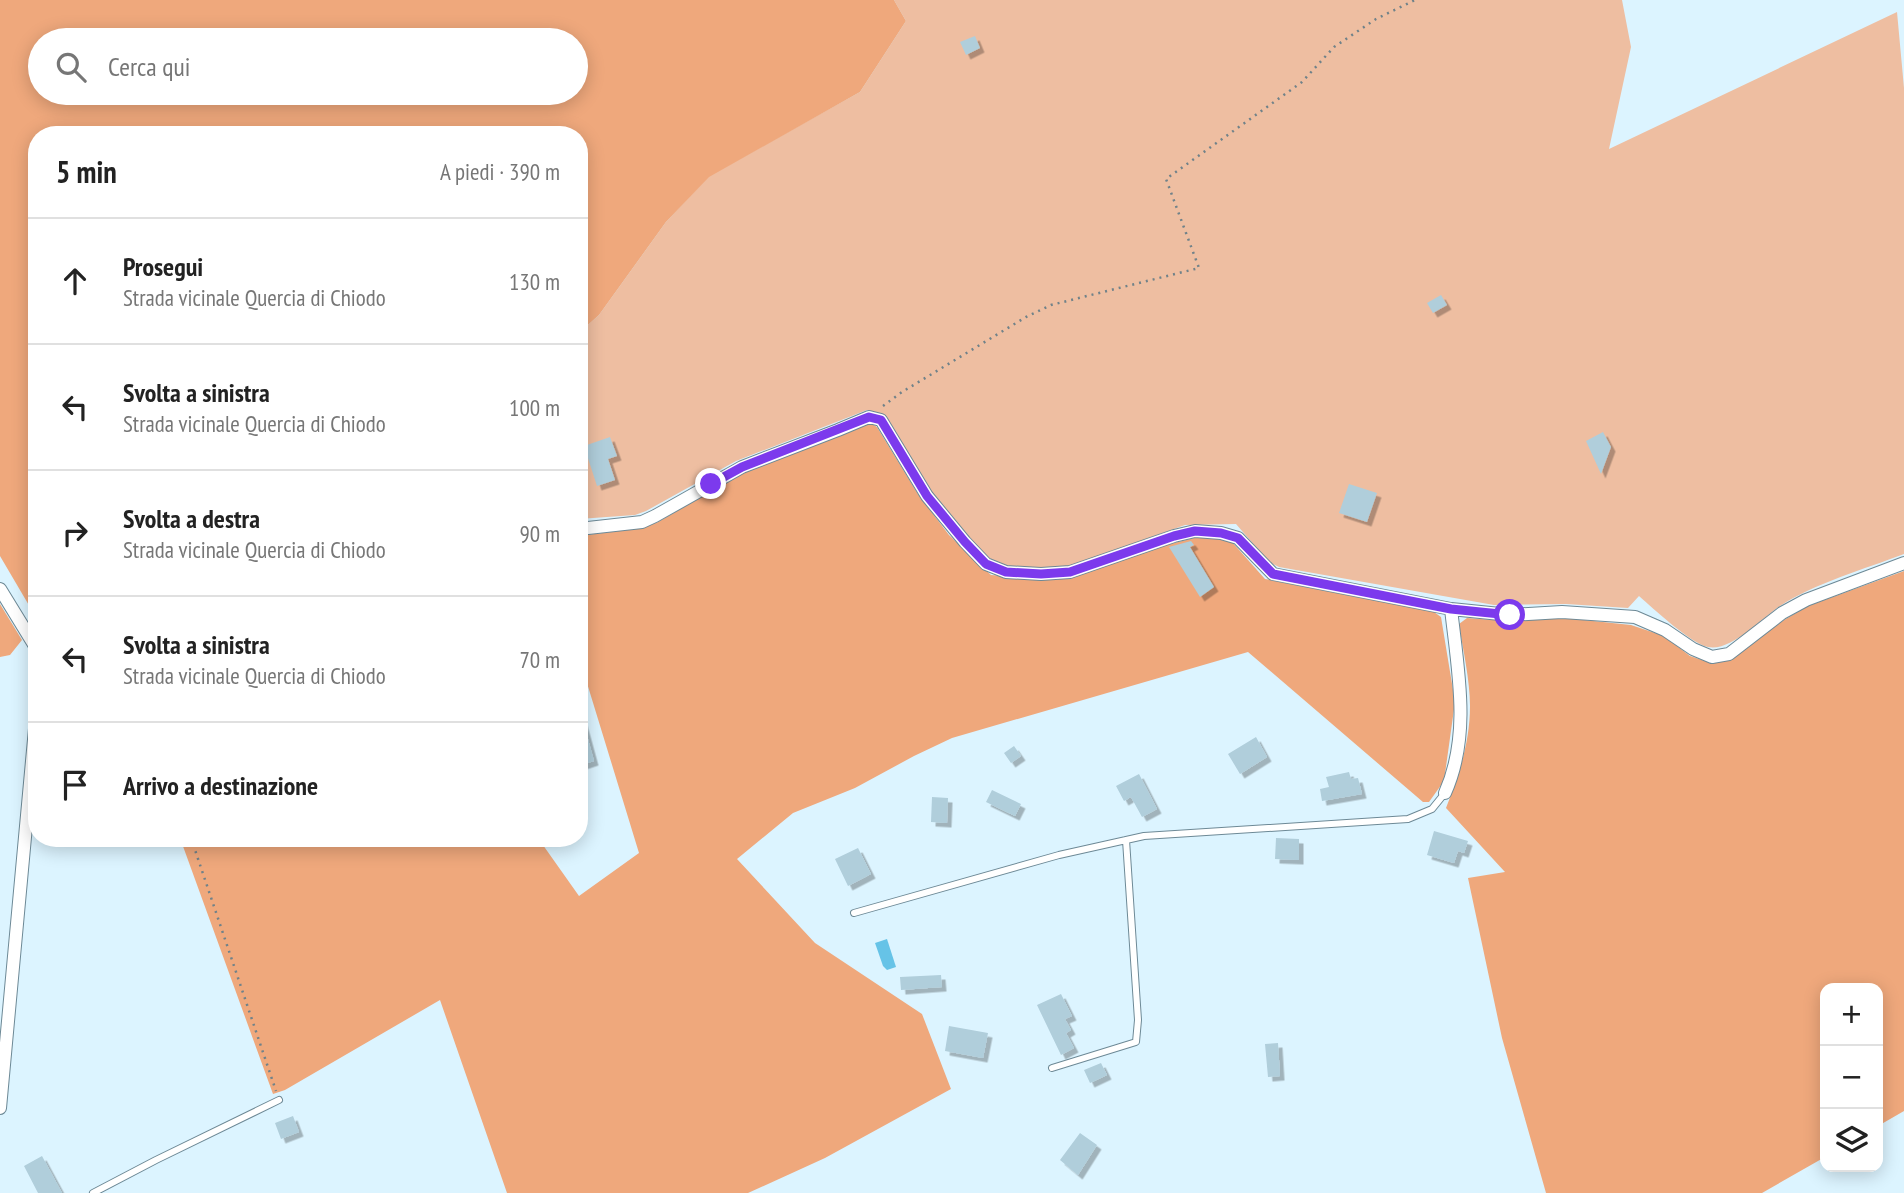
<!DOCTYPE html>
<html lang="it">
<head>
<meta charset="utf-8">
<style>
  body { margin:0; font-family:"PT Sans Narrow",sans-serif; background:#f6f6f6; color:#222 }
  .controls { position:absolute; right:21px; bottom:21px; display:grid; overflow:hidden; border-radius:14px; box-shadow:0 4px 18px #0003 }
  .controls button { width:63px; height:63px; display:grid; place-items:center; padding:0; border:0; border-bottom:2px solid #e0e0e0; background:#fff; color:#222; font:35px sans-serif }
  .stop { position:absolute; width:21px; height:21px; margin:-16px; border:5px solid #7c3aed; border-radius:50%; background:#fff }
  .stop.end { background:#7c3aed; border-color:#fff; box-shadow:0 2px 7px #0008 }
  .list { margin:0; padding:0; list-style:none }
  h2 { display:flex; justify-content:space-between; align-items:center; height:91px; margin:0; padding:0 28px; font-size:30px }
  h2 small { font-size:23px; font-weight:400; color:#767676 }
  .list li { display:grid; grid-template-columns:46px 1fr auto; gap:21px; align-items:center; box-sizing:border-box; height:126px; padding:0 28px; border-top:2px solid #e0e0e0 }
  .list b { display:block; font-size:26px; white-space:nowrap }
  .list p { margin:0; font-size:23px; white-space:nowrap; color:#767676 }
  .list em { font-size:23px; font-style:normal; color:#767676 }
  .icon { flex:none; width:38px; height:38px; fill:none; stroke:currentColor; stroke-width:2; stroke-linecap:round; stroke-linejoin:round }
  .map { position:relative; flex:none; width:1904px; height:1193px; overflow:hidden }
  .search { position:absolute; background:#fff; box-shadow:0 4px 18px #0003; left:28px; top:28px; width:560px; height:77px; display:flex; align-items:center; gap:18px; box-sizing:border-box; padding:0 24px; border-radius:38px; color:#767676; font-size:26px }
  .panel { position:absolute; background:#fff; box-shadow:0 4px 18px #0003; left:28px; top:126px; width:560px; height:721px; border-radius:28px }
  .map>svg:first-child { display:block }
  .green { fill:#eebea1 }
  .forest { fill:#efa87c; fill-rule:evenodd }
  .water { fill:#66c3e7 }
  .building { fill:#b0cedb; filter:url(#shadow) }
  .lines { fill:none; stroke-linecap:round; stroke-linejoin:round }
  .service-casing { stroke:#6d8996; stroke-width:8 }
  .minor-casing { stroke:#6d8996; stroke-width:14 }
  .path { stroke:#708289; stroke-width:2.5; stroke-dasharray:2 5; stroke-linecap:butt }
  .service { stroke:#fff; stroke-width:6 }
  .minor { stroke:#fff; stroke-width:12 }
  .route { stroke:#7c3aed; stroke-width:9 }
</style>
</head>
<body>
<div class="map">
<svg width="1904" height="1193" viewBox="0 0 1904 1193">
  <defs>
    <filter id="shadow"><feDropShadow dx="4.5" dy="4.5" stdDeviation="0" flood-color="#0004"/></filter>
  </defs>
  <rect width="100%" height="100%" fill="#dcf4ff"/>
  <!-- green -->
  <path class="green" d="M894,0H1622L1631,47L1609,149L1897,12L1904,88V554C1865,569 1815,583 1780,606C1762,618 1731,652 1708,647C1690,643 1654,609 1639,596L1628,608L1566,604L1494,605L1279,567L1269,562L1236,524L1185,525L1068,567L1041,570L1003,565L988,559L968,538L930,492L881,415L867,410L736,461L646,511L635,515L579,519V333L599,315L666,222L709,176L860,92L906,21Z"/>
  <!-- forest -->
  <path class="forest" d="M0,0H894L906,21L860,92L709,177L666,222L599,315L579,333V135H37V619L0,556ZM576,40V93H40V40Z
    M863,423H871L877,427L918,494L949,535L991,575L1056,580L1162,546L1198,537L1212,538L1232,542L1265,579L1434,612L1441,617L1455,702L1444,781L1429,802H1423L1248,652L952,738L914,756L855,788L793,813L737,859L815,943L922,1014L951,1089L825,1158L748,1193H507L440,1000L285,1090L273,1094L180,838H538L579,896L639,853L579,657V536L642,528L658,522L744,472Z
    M1904,571V1111L1878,1126V988H1825V1157L1762,1193H1546L1502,1038L1468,878L1505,872L1446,808C1459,775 1470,742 1470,706C1470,680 1463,650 1459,624L1467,618L1508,621L1565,618L1631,625L1664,636L1690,656L1711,663L1729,660L1784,620L1808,606Z
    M0,604L22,640L10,655L0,657Z"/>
  <!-- water -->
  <path class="water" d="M887,939L896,967L887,970L883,966L875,943Z"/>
  <!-- building -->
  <path class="building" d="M975,36L980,48L966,55L960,42Z
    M1441,295L1447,305L1433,313L1427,303Z
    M1603,432L1611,447L1601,474L1586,441Z
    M610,437L617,456L608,459L615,480L597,486L584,446Z
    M1349,484L1377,493L1367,522L1339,513Z
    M1191,541L1194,545L1190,547L1214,587L1200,597L1169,547Z
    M579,721H583L594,761L579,766Z
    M1256,737L1267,757L1240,774L1228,754Z
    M1014,746L1021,756L1011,763L1004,753Z
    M1349,772L1351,779L1358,778L1362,794L1322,801L1320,789L1329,787L1326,777Z
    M1139,774L1157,809L1142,817L1131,797L1124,801L1116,786Z
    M992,790L1021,804L1015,816L986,802Z
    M932,797L948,798L947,823L931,822Z
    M1434,831L1468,841L1464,853L1458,851L1454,863L1427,855Z
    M1276,838L1299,839V860L1275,859Z
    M858,848L871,874L848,886L835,859Z
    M941,975L942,987L901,990L900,977Z
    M1061,994L1072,1016L1065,1019L1071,1030L1066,1033L1074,1048L1061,1055L1037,1005Z
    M949,1026L988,1033L983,1058L945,1051Z
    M1278,1043L1280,1076L1268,1077L1265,1044Z
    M1101,1063L1107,1075L1090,1083L1084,1070Z
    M293,1116L299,1132L281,1139L275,1123Z
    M1080,1133L1097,1145L1078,1175L1060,1160Z
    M42,1156L62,1193H38L24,1166Z"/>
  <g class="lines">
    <!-- service casing -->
    <g class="service-casing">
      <path id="service" d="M854,913L1059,855L1144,836L1408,819L1432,809L1445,793
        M1052,1068L1136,1042L1138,1020L1126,840
        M93,1193L156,1160L279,1100"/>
    </g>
    <!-- minor casing -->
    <g class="minor-casing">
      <path id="minor" d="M579,529L642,522L655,516L742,467L838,430L869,417L881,420L927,496L965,542L986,564L1006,572L1041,574L1070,572L1174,536L1195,531L1221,533L1238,538L1273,574L1451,609L1510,615L1562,612L1635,617L1665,630L1693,649L1712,657L1729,654L1782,613L1806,600L1904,563
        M0,589L35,646L37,655
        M1445,793C1471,735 1458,671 1451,609
        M0,1108L37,707"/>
    </g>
    <!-- path -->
    <path class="path" d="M883,406L902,392L1026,317L1051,305L1199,268L1166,179L1302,82L1334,47L1376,19L1415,0
      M191,838L276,1091"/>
    <!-- service -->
    <use href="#service" class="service"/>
    <!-- minor -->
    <use href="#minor" class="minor"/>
  </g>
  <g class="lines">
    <!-- route -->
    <path class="route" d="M711,484L742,467L869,417L881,420L927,496L965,542L986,564L1006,572L1041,574L1070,572L1174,536L1195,531L1221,533L1238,538L1273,574L1451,609L1510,615"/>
  </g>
</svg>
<div class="controls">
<button>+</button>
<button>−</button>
<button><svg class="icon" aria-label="layers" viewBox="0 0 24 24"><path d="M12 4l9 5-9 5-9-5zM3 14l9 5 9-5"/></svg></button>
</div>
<div class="stop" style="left:1510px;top:615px"></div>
<div class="stop end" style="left:711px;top:484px"></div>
<div class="search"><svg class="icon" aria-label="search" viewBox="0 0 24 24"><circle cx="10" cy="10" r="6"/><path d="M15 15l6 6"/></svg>Cerca qui</div>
<section class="panel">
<h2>5 min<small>A piedi · 390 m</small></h2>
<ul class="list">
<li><svg class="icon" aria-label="ahead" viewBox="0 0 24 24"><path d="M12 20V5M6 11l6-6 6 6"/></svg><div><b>Prosegui</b><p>Strada vicinale Quercia di Chiodo</p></div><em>130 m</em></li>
<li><svg class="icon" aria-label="left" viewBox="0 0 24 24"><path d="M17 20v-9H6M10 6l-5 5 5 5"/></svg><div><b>Svolta a sinistra</b><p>Strada vicinale Quercia di Chiodo</p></div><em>100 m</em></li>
<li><svg class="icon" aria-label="right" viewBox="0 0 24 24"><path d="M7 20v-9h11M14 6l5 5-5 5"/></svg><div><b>Svolta a destra</b><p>Strada vicinale Quercia di Chiodo</p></div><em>90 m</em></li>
<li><svg class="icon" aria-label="left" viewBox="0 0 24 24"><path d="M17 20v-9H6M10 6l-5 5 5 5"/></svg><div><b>Svolta a sinistra</b><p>Strada vicinale Quercia di Chiodo</p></div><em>70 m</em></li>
<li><svg class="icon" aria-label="arrive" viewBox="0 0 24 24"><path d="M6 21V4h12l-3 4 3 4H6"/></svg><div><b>Arrivo a destinazione</b></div></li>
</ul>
</section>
</div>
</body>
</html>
